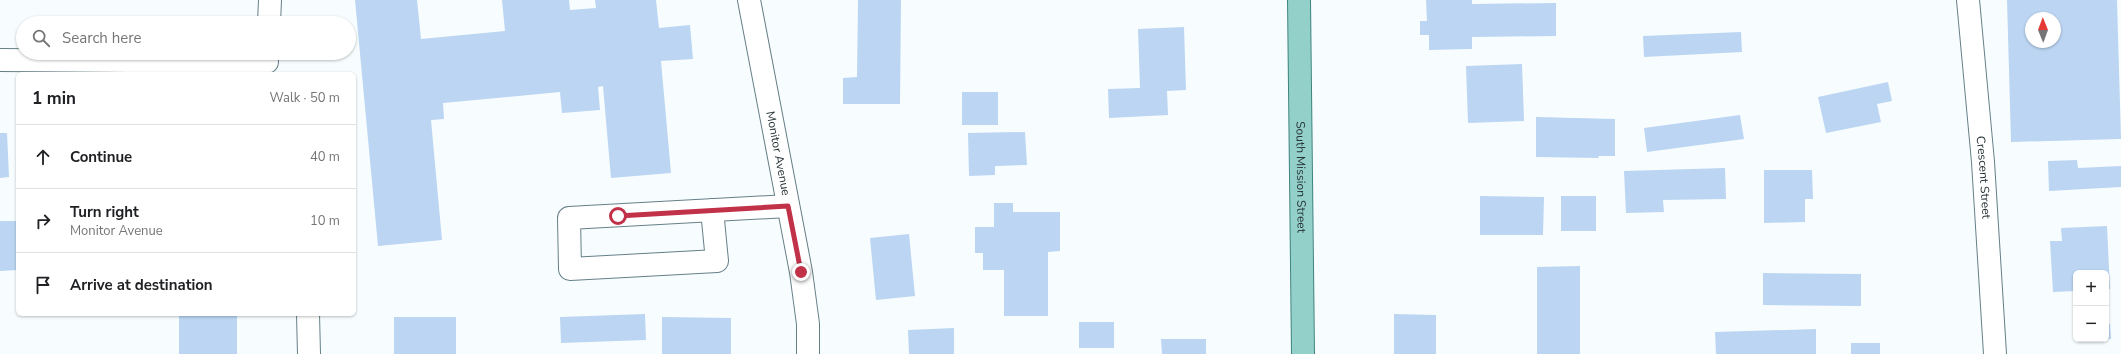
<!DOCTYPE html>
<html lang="en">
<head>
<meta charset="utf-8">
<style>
  body { margin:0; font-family:"Nunito Sans",sans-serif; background:#f6f6f6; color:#202124 }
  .controls { position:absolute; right:12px; bottom:12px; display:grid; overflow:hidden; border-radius:6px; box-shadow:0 1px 3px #0004 }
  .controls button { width:36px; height:36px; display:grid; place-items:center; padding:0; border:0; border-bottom:1px solid #e0e0e0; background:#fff; color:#202124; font:20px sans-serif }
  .compass { position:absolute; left:2025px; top:12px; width:36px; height:36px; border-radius:50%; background:#fff; box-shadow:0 1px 3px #0004; rotate:359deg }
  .stop { position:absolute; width:12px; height:12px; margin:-9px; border:3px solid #c13148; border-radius:50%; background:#fff }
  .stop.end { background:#c13148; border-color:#fff; box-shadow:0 1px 4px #0008 }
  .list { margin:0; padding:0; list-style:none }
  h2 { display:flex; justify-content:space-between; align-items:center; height:52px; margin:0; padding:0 16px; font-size:17px }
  h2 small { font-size:13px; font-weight:400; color:#757577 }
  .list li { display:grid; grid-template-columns:26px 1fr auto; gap:12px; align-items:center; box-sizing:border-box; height:64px; padding:0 16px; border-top:1px solid #e0e0e0 }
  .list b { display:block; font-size:15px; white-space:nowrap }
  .list p { margin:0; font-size:13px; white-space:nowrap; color:#757577 }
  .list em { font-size:13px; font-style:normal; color:#757577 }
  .icon { flex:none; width:22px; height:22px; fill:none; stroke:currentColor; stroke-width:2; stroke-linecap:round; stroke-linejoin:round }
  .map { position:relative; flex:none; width:2121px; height:354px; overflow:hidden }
  .search { position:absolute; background:#fff; box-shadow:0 1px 3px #0004; left:16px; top:16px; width:340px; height:44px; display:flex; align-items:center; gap:10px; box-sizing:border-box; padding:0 14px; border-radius:22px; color:#757577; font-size:15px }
  .panel { position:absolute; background:#fff; box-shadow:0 1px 3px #0004; left:16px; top:72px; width:340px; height:244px; border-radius:6px }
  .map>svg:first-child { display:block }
  .building { fill:#bbd5f2; fill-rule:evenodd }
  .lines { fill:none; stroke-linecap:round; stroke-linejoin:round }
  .minor-casing { stroke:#657f87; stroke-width:24 }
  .major-casing { stroke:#3f847f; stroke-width:24 }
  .minor { stroke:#fff; stroke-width:22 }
  .major { stroke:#94d0ca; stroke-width:22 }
  .route { stroke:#c13148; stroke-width:5 }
  .labels { text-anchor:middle; stroke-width:4; stroke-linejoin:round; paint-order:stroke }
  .street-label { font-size:12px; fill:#263134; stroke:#f7fdff }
</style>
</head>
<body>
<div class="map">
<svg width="2121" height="354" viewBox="0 0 2121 354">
  <rect width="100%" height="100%" fill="#f7fdff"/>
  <!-- building -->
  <path class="building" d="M355,0H417L421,39L505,31L502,0H569L570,10L596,8L595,0H656L659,28L690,25L693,59L661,61L671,173L611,178L603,86L598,87L600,110L562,113L560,92L443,103L444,119L431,120L442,240L378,246Z
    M858,0H901L900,104H843V78L857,77Z
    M1426,0H1472V4L1556,3V36L1472,37V49L1429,50V35H1420V21H1427Z
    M2007,0H2117L2121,139L2011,142ZM2031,18H2055V42H2031Z
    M1184,27L1186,90L1167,91L1168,115L1109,118L1108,89L1140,88L1138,29Z
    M1741,32L1742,52L1644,57L1643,36Z
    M1522,64L1524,121L1468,123L1466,66Z
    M1888,82L1892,101L1877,104L1881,122L1826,133L1818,97Z
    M962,92H998V125H962Z
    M1740,115L1744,139L1647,152L1644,128Z
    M1536,117L1615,119V156H1598L1599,158L1536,157Z
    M1025,132L1027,165L995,166V175L969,176L968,133Z
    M0,133H7L9,177L0,178Z
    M2077,160L2078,168L2121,166V187L2049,191L2048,161Z
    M1725,168L1726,199L1663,200L1664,212L1626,213L1624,171Z
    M1764,170H1812L1813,199H1805V222L1764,223Z
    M1480,196L1544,197L1543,235H1480Z
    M1561,196H1596V231H1561Z
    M994,203H1013V212H1060V251L1048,252V316H1004V270H983V253H975V227H994Z
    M0,221H18V270L0,271Z
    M2107,226L2110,289H2106V273H2076V291L2053,292L2050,241H2062L2061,228Z
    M909,234L915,296L876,300L870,238Z
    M1580,266V354H1537V267Z
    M1763,273L1861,274V306L1763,305Z
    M645,314L646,340L561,343L560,317Z
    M1394,314L1436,315V354H1394Z
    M179,316H237V354H179Z
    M394,317H456V354H394Z
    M662,317L731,318V354H662Z
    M1079,322H1114V348H1079Z
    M2106,324H2110L2111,339H2106Z
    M954,328V354H909L908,330Z
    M1816,329V354H1716L1715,332Z
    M1161,339H1206V354H1162Z
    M2082,339H2092V340L2082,341Z
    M1851,343H1880V354H1851Z"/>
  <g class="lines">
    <!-- minor casing -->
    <g class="minor-casing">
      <g id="minor">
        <path id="s1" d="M749,0L801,272L808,324V354"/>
        <path id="s2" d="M1968,0L1983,162L1995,354"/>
        <path d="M269,23L270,0"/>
        <path d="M0,60L267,62"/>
        <path d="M712,210L717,261L570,269L569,218L788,206"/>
        <path d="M308,314L309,354"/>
      </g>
    </g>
    <!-- major casing -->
    <g class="major-casing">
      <g id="major">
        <path id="s3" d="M1299,0L1303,354"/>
      </g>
    </g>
    <!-- minor -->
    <use href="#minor" class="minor"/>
    <!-- major -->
    <use href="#major" class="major"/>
  </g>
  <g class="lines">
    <!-- route -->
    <path class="route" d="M618,216L788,206L801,272"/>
  </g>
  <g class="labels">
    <!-- street labels -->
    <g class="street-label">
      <text dy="4" stroke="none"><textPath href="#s1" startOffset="156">Monitor Avenue</textPath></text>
      <text dy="4" stroke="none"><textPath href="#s3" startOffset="177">South Mission Street</textPath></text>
      <text dy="4" stroke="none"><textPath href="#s2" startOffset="178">Crescent Street</textPath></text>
    </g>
  </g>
</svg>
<div class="controls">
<button>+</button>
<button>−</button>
</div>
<svg class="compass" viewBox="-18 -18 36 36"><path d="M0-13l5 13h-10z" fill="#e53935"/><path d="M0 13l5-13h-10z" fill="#757577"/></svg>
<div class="stop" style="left:618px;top:216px"></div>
<div class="stop end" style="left:801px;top:272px"></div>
<div class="search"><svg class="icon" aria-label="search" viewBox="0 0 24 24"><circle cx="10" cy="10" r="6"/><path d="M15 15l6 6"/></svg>Search here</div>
<section class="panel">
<h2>1 min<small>Walk · 50 m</small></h2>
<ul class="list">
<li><svg class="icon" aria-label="ahead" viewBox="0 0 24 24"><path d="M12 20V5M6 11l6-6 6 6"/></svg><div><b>Continue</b></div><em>40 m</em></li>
<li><svg class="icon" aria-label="right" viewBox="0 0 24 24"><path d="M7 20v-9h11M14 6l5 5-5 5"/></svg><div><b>Turn right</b><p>Monitor Avenue</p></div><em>10 m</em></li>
<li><svg class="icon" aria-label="arrive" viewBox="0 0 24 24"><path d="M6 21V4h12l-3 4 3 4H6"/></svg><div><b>Arrive at destination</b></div></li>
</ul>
</section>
</div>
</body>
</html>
